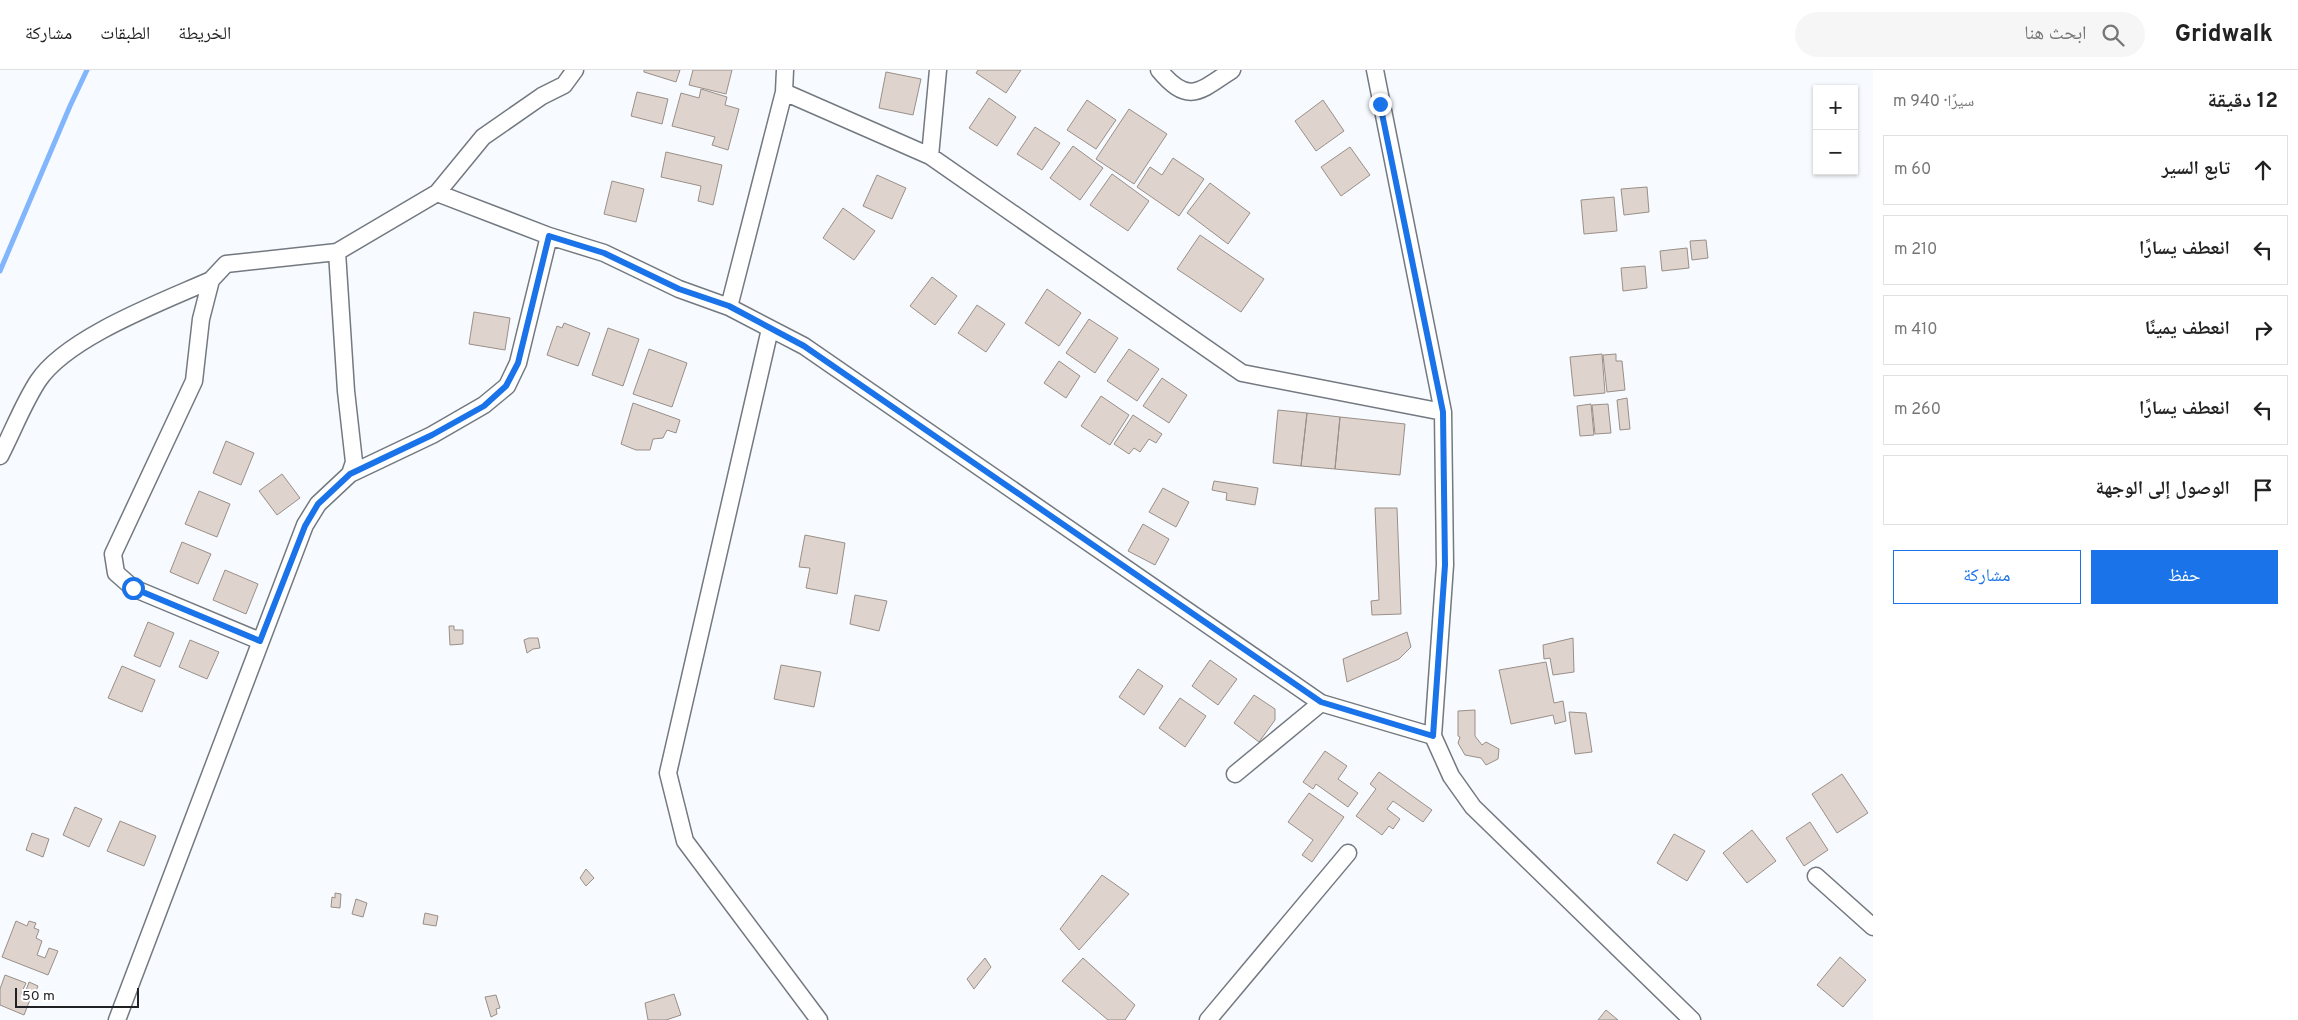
<!DOCTYPE html>
<html lang="ar">
<head>
<meta charset="utf-8">
<style>
  body { margin:0; font-family:Overpass,"Noto Naskh Arabic",sans-serif; background:#f6f6f6; color:#222; direction:rtl }
  .controls { position:absolute; right:15px; top:15px; display:grid; overflow:hidden; border-radius:0px; box-shadow:0 1px 4px #0004 }
  .controls button { width:45px; height:45px; display:grid; place-items:center; padding:0; border:0; border-bottom:1px solid #e0e0e0; background:#fff; color:#222; font:25px sans-serif }
  .scale { position:absolute; left:15px; bottom:12px; width:124px; box-sizing:border-box; padding-left:5px; border:2px solid #1f2125; border-top:0; font-size:14px; line-height:18px; white-space:nowrap; color:#1f2125; -webkit-text-stroke:4px #fff; paint-order:stroke }
  .stop { position:absolute; width:15px; height:15px; margin:-11px; border:4px solid #1a73e8; border-radius:50%; background:#fff }
  .stop.end { background:#1a73e8; border-color:#fff; box-shadow:0 1px 5px #0008 }
  .list { margin:0; padding:0; list-style:none }
  h2 { display:flex; justify-content:space-between; align-items:center; height:65px; margin:0; padding:0 20px; font-size:21px }
  h2 small { font-size:16px; font-weight:400; color:#767676 }
  .list li { display:grid; grid-template-columns:32px 1fr auto; gap:15px; align-items:center; box-sizing:border-box; height:70px; margin:0 10px 10px; padding:0 10px; border:1px solid #e0e0e0; border-radius:0px }
  .list b { display:block; font-size:19px; white-space:nowrap }
  .list em { font-size:16px; font-style:normal; color:#767676 }
  .actions { display:flex; gap:10px; padding:15px 20px }
  .actions a { flex:1; padding:11px 0; border:1px solid #1a73e8; border-radius:0px; text-align:center; font-size:18px; color:#1a73e8 }
  .actions .main { background:#1a73e8; color:#fff }
  .icon { flex:none; width:28px; height:28px; fill:none; stroke:currentColor; stroke-width:2; stroke-linecap:round; stroke-linejoin:round }
  .map { position:relative; flex:none; width:1873px; height:950px; overflow:hidden; direction:ltr }
  header { display:flex; align-items:center; gap:30px; box-sizing:border-box; height:70px; padding:0 25px; background:#fff; border-bottom:1px solid #e0e0e0 }
  header strong { font-size:24px }
  nav { display:flex; gap:28px; margin-inline-start:auto; font-size:18px }
  .search { width:350px; height:45px; background:#f6f6f6; display:flex; align-items:center; gap:12px; box-sizing:border-box; padding:0 18px; border-radius:28px; color:#767676; font-size:19px }
  main { display:flex }
  aside { flex:1; background:#fff }
  .map>svg:first-child { display:block }
  .lines { fill:none; stroke-linecap:round; stroke-linejoin:round }
  .stream { stroke:#81b5fc; stroke-width:5 }
  .building { fill:#dfd4cd; stroke:#998f88 }
  .minor-casing { stroke:#737981; stroke-width:19 }
  .minor { stroke:#fff; stroke-width:16 }
  .route { stroke:#1a73e8; stroke-width:6 }
</style>
</head>
<body>
<header>
<strong>Gridwalk</strong>
<div class="search"><svg class="icon" aria-label="search" viewBox="0 0 24 24"><circle cx="10" cy="10" r="6"/><path d="M15 15l6 6"/></svg>ابحث هنا</div>
<nav><a>الخريطة</a><a>الطبقات</a><a>مشاركة</a></nav>
</header>
<main>
<aside>
<h2>12 دقيقة<small>سيرًا · 940 m</small></h2>
<ul class="list">
<li><svg class="icon" aria-label="ahead" viewBox="0 0 24 24"><path d="M12 20V5M6 11l6-6 6 6"/></svg><div><b>تابع السير</b></div><em>60 m</em></li>
<li><svg class="icon" aria-label="left" viewBox="0 0 24 24"><path d="M17 20v-9H6M10 6l-5 5 5 5"/></svg><div><b>انعطف يسارًا</b></div><em>210 m</em></li>
<li><svg class="icon" aria-label="right" viewBox="0 0 24 24"><path d="M7 20v-9h11M14 6l5 5-5 5"/></svg><div><b>انعطف يمينًا</b></div><em>410 m</em></li>
<li><svg class="icon" aria-label="left" viewBox="0 0 24 24"><path d="M17 20v-9H6M10 6l-5 5 5 5"/></svg><div><b>انعطف يسارًا</b></div><em>260 m</em></li>
<li><svg class="icon" aria-label="arrive" viewBox="0 0 24 24"><path d="M6 21V4h12l-3 4 3 4H6"/></svg><div><b>الوصول إلى الوجهة</b></div></li>
</ul>
<div class="actions"><a class="main">حفظ</a><a>مشاركة</a></div>
</aside>
<div class="map">
<svg width="1873" height="950" viewBox="0 0 1873 950">
  <rect width="100%" height="100%" fill="#f7fafe"/>
  <g class="lines">
    <!-- stream -->
    <path class="stream" d="M0,201L70,36L87,0"/>
  </g>
  <!-- building -->
  <path class="building" d="M644,0H680L676,12L644,2Z
    M693,0H732L726,24L689,15Z
    M978,0H1021L1006,23L976,3Z
    M886,2L921,9L913,45L879,38Z
    M701,19L727,27L725,35L739,39L728,80L712,75L715,67L672,56L681,23L699,28Z
    M637,22L668,29L662,54L631,46Z
    M989,28L1016,47L997,76L969,58Z
    M1087,30L1116,50L1096,79L1067,60Z
    M1323,30L1344,61L1316,81L1295,51Z
    M1129,39L1167,64L1134,114L1096,89Z
    M1035,57L1060,73L1042,100L1017,84Z
    M1073,76L1103,98L1080,130L1050,108Z
    M1350,77L1370,105L1341,126L1321,97Z
    M666,82L722,95L713,135L698,131L701,116L661,107Z
    M1173,88L1204,109L1179,146L1137,117L1150,97L1162,105Z
    M1112,104L1149,131L1128,161L1090,135Z
    M877,105L906,118L892,149L863,136Z
    M612,111L644,119L636,152L604,144Z
    M1210,113L1250,143L1228,174L1187,143Z
    M1647,117L1649,142L1624,145L1621,119Z
    M1614,127L1617,161L1584,164L1581,130Z
    M843,138L875,161L854,190L823,168Z
    M1200,165L1264,209L1241,242L1177,199Z
    M1706,170L1708,188L1692,190L1690,171Z
    M1687,178L1689,198L1662,201L1660,181Z
    M1645,196L1647,218L1623,221L1621,198Z
    M932,207L957,226L935,255L910,236Z
    M1047,219L1081,243L1059,276L1025,253Z
    M977,235L1005,254L986,282L958,263Z
    M474,242L510,248L505,280L469,274Z
    M1089,249L1118,268L1095,303L1066,283Z
    M564,253L590,263L578,296L547,285L557,256L562,258Z
    M608,258L639,269L623,316L592,305Z
    M649,279L687,293L672,337L633,324Z
    M1129,279L1159,299L1137,331L1107,311Z
    M1602,284L1605,323L1574,326L1570,287Z
    M1616,284V291H1622L1625,320L1607,322L1603,285Z
    M1059,291L1080,306L1066,328L1044,313Z
    M1162,308L1187,325L1169,353L1143,336Z
    M1101,326L1129,345L1110,375L1081,356Z
    M1627,328L1630,359L1620,360L1617,330Z
    M633,333L680,350L676,363L667,360L663,368L653,369L650,380H636L621,374Z
    M1591,334L1594,365L1580,366L1577,336Z
    M1608,334L1611,363L1595,364L1592,335Z
    M1278,340L1307,343L1301,396L1273,393Z
    M1307,343L1340,347L1335,399L1301,396Z
    M1133,345L1162,364L1156,373L1149,369L1140,382L1134,378L1129,384L1114,374Z
    M1340,347L1405,354L1400,405L1335,399Z
    M226,371L254,383L241,415L213,403Z
    M282,404L300,428L277,445L259,421Z
    M1214,411L1258,418L1255,435L1226,430L1227,423L1212,420Z
    M1163,418L1189,432L1176,457L1149,442Z
    M199,421L230,434L217,467L185,454Z
    M1375,438H1397L1401,544L1372,545L1371,531L1379,530Z
    M1143,454L1169,469L1155,495L1128,481Z
    M805,465L845,473L837,524L806,518L810,498L799,497Z
    M182,472L211,484L198,514L170,502Z
    M225,500L258,514L246,544L213,530Z
    M855,525L887,531L879,561L850,554Z
    M148,552L174,563L160,597L134,586Z
    M449,556H454V560H463V574L450,575Z
    M1407,562L1411,577L1399,589L1347,612L1343,589Z
    M529,568H538L540,578L533,579L527,583L524,570Z
    M1573,568L1574,602L1553,605L1550,588L1544,589L1543,575Z
    M190,570L219,582L207,609L179,597Z
    M1210,590L1237,609L1218,635L1192,616Z
    M1546,592L1554,633L1563,631L1566,651L1555,654L1553,645L1511,654L1499,600Z
    M781,595L821,602L814,637L774,629Z
    M122,596L155,610L142,642L108,628Z
    M1138,599L1163,616L1144,645L1119,627Z
    M1254,625L1275,639V650L1259,672L1234,653Z
    M1180,628L1206,646L1185,677L1159,658Z
    M1475,640V666L1482,675L1486,672L1499,679L1498,689L1486,695L1481,688L1465,685L1458,673L1460,667L1458,666V641Z
    M1569,642L1586,643L1592,682L1575,684Z
    M1325,681L1347,696L1338,709L1358,723L1348,737L1316,714L1313,719L1303,712Z
    M1379,702L1432,740L1423,752L1393,731L1387,739L1400,749L1393,759L1389,756L1382,765L1356,746L1376,719L1370,714Z
    M1842,704L1868,743L1837,763L1812,724Z
    M1309,723L1344,747L1312,792L1302,785L1313,770L1288,752Z
    M75,737L102,749L89,777L63,765Z
    M120,751L156,766L144,796L107,781Z
    M1810,752L1828,780L1804,796L1786,768Z
    M1752,760L1776,791L1747,813L1723,783Z
    M32,763L49,769L43,787L26,780Z
    M1674,764L1705,781L1687,811L1657,793Z
    M586,799L594,808L586,816L580,808Z
    M1102,805L1129,824L1079,880L1060,859Z
    M335,823L341,824L340,838L331,837L332,827L335,828Z
    M356,829L367,833L363,847L352,844Z
    M425,843L438,846L436,856L423,854Z
    M16,851L27,856L29,851L36,853L34,858L39,860L36,868L42,871L37,885L45,888L49,878L58,881L48,905L2,887Z
    M1840,887L1866,910L1843,937L1817,915Z
    M985,888L991,897L974,919L967,909Z
    M1083,888L1135,935L1125,950H1108L1062,911Z
    M5,905L26,913L21,924L31,927L24,945L0,935V919Z
    M29,912L38,916L34,926L25,923Z
    M674,924L681,945L666,950H648L645,933Z
    M496,925L500,938L496,939L497,944L491,947L485,927Z
    M1606,940L1618,950H1598Z"/>
  <g class="lines">
    <!-- minor casing -->
    <g class="minor-casing">
      <path id="minor" d="M1159,0C1188,35 1199,22 1232,0
        M1375,0L1443,342L1445,495L1433,666L1451,706L1473,737L1692,950
        M784,22L930,86L1242,303L1443,342
        M930,86L938,0
        M437,123L549,166L604,183L679,219L729,237L804,276L1321,633L1433,666
        M729,237L784,22L785,0
        M770,259L668,703L685,771L819,950
        M0,386C13,361 23,334 38,311C67,267 162,232 211,210
        M350,404L432,365L484,335L507,316L518,293L549,166
        M260,571L133,518L116,503L113,484L194,311L201,249L211,210L226,194L337,182
        M1235,704L1321,633
        M1816,806L1873,857
        M117,950L305,455L318,434L350,404L354,392L346,321L337,182L437,123L483,67L542,26L564,15L575,0
        M1208,950L1348,783"/>
    </g>
    <!-- minor -->
    <use href="#minor" class="minor"/>
  </g>
  <g class="lines">
    <!-- route -->
    <path class="route" d="M133,518L260,571L305,456L318,434L350,404L432,365L484,336L506,316L518,293L549,166L604,183L679,219L729,236L804,276L1321,632L1433,666L1445,495L1443,342L1380,34"/>
  </g>
</svg>
<div class="controls">
<button>+</button>
<button>−</button>
</div>
<div class="scale">50 m</div>
<div class="stop" style="left:133px;top:518px"></div>
<div class="stop end" style="left:1380px;top:34px"></div>
</div>
</main>
</body>
</html>
